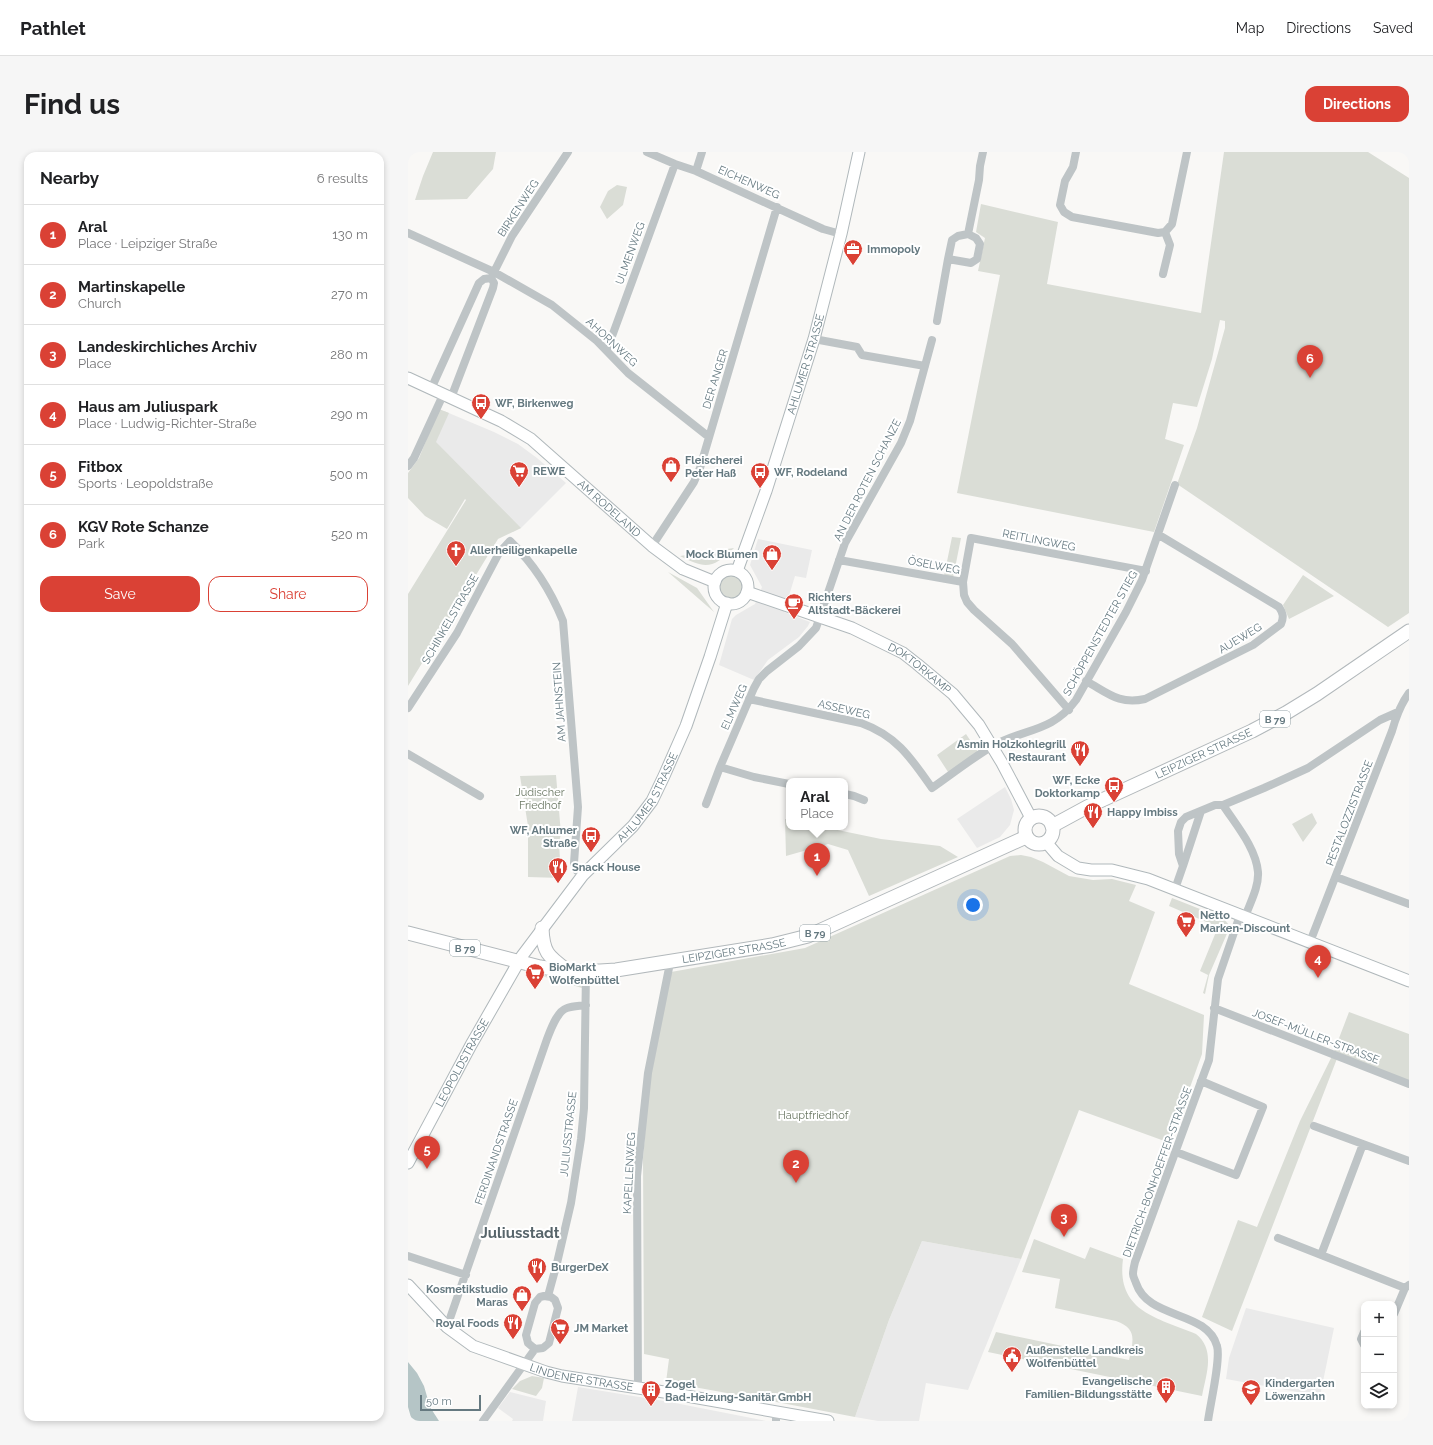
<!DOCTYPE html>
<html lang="en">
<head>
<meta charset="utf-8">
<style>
  body { margin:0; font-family:Raleway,sans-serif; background:#f6f6f6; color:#202124 }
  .controls { position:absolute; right:12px; bottom:12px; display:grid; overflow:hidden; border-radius:8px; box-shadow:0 2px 6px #0003 }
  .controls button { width:36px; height:36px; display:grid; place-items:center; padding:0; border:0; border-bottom:1px solid #e0e0e0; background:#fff; color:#202124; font:20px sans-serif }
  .scale { position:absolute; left:12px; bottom:10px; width:61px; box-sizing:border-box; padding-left:4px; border:2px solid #657980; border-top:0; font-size:11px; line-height:14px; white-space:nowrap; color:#657980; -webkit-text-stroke:3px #fff; paint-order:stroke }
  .you { position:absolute; left:565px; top:753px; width:14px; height:14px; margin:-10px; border:3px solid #fff; border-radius:50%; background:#1a73e8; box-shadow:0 0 0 6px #1a73e833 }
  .badge { display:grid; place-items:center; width:26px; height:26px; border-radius:50%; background:#da4135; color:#fff; font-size:13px; font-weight:700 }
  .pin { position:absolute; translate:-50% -33px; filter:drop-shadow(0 1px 2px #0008) }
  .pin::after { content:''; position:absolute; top:21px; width:14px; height:12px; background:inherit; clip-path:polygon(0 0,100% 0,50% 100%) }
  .popup { position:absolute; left:378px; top:626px; width:62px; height:52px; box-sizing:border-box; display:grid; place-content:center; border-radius:8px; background:#fff; filter:drop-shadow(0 1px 3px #0005); font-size:13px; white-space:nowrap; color:#757577 }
  .popup b { font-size:15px; color:#202124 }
  .popup::after { content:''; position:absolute; left:50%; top:100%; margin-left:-8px; border:8px solid transparent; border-top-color:#fff }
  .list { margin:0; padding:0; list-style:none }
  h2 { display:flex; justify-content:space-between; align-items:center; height:52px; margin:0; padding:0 16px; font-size:17px }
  h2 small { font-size:13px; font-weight:400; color:#757577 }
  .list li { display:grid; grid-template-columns:26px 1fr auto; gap:12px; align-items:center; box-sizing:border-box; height:60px; padding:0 16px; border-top:1px solid #e0e0e0 }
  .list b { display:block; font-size:15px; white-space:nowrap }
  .list p { margin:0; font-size:13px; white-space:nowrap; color:#757577 }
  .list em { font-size:13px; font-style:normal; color:#757577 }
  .actions { display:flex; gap:8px; padding:12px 16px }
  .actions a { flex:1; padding:9px 0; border:1px solid #da4135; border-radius:12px; text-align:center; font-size:14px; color:#da4135 }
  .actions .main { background:#da4135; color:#fff }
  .icon { flex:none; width:22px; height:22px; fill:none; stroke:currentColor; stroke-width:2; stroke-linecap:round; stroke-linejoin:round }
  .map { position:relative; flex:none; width:1001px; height:1269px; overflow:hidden; border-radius:12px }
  header { display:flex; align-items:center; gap:24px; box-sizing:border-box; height:56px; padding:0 20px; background:#fff; border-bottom:1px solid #e0e0e0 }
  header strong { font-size:19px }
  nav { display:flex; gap:22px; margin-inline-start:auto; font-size:14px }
  .intro { display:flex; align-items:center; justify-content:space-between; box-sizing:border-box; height:96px; padding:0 24px }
  h1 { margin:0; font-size:28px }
  .button { padding:10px 18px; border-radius:12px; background:#da4135; color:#fff; font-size:14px; font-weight:700 }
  main { display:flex; gap:24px; padding:0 24px }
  aside { flex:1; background:#fff; border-radius:12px; box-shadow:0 2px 6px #0003 }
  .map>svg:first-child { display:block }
  .built { fill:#eaeaea }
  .green { fill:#daddd6 }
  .water { fill:#b5c5c6 }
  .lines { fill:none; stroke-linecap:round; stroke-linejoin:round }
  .secondary-casing { stroke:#b0b8bb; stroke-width:13 }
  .primary-casing { stroke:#b2b8bb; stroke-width:15 }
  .street { stroke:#bec4c6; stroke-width:8 }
  .secondary { stroke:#fff; stroke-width:11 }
  .primary { stroke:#fff; stroke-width:13 }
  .labels { text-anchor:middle; stroke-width:4; stroke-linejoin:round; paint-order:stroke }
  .shield { fill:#fff; stroke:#93a1a6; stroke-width:1 }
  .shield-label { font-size:10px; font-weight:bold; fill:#657980 }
  .street-label { font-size:11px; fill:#657980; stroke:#fff }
  .poi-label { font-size:11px; font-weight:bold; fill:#657980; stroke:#fff; text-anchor:start }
  .park-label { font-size:11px; fill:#6b7864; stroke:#fff }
  .district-label { font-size:15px; font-weight:bold; fill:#57656b; stroke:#fff }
</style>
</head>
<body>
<header>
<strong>Pathlet</strong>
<nav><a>Map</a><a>Directions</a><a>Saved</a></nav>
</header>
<div class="intro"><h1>Find us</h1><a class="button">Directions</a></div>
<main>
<aside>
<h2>Nearby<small>6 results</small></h2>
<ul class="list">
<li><span class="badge">1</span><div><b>Aral</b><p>Place · Leipziger Straße</p></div><em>130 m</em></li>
<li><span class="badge">2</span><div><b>Martinskapelle</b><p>Church</p></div><em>270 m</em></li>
<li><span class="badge">3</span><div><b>Landeskirchliches Archiv</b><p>Place</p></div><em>280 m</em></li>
<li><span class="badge">4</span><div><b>Haus am Juliuspark</b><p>Place · Ludwig-Richter-Straße</p></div><em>290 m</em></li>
<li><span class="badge">5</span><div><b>Fitbox</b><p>Sports · Leopoldstraße</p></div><em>500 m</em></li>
<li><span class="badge">6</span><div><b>KGV Rote Schanze</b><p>Park</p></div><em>520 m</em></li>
</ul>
<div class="actions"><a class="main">Save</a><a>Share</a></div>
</aside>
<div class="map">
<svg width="1001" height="1269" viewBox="0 0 1001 1269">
  <rect width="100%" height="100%" fill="#f9f8f6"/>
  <!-- built -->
  <path class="built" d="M36,259L86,280L110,292L129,306L158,331L113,376L105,380L22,291Z
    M350,387L404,398L398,426L387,424L376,460L402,470L400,474L391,485L360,508L346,528L311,513L324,467L328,463L347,452L354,435L342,413Z
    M597,635L603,647L606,658L602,673L592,685L569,696L549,667Z
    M514,1089L613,1107L560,1238L518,1231L511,1269H470L447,1265L481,1168Z
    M838,1156L926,1176L912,1244L818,1227L821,1206Z
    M170,1235L262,1250L358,1269H164Z
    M102,1240L138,1249L135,1269H104L105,1267L90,1256Z"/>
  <!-- green -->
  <path class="green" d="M25,0H88L85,17L59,47L7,48L15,24Z
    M816,0H960L1001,26V461L980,475L769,332L789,276L817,176V169L812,168L804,207L789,255L765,251L757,287L776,293L746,380L549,341L592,123L570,119L577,86L568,80L573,52L650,70L639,132L793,161Z
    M209,33L219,35L215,53L199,67L192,55L200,39Z
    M31,257L41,261L28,290L113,376L90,387L0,534V442L58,348L57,347L39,377L17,364L0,346V321L11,306Z
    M544,385L553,386L545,426L536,424Z
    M326,396C305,417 297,417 272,404Z
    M260,420L289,436L306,460Z
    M895,423L926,444L881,467L875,453Z
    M311 435a12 12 0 1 1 24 0a12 12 0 1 1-24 0Z
    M558,582L572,603L542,623L529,603Z
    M148,623L153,682L151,690L153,726L120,725V674L112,624Z
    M904,661L909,671L895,690L884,672Z
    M377,667L381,668V675H415L473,687L532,694L550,705L461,744L440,698L420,692L378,704Z
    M613,703L623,705L635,710L661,724L685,728L704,727L728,733L721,749L747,760L721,832L796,863L794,902L762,991L671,958L613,1107L514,1089L481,1168L447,1265L348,1246L345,1242L341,1245L258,1230L261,1207L236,1202L235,1006L242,922L263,820L397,796L602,704Z
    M764,746L815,766L821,773V777L801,823L797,842L795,841L800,823L792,819L810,775L761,754Z
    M134,824L172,827L174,836Z
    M941,860L1001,882V932L930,904L824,1179L794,1165L830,1068L849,1075L892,969L925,902Z
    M626,1087L677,1107L682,1095L715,1107C708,1160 750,1166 788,1182C808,1198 798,1223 794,1244L580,1200L588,1180L721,1208C725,1189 730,1177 708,1169L647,1156L652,1127L614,1120Z
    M124,1224L136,1226L134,1236L128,1244L104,1237L112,1229Z"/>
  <!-- water -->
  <path class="water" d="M0,1210L9,1221L16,1234L22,1255L31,1269H4L0,1255Z"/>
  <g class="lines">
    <!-- secondary casing -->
    <g class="secondary-casing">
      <g id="secondary">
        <path id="s1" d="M0,226L93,269L123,287L244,394L275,417L307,430"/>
        <circle cx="323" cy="435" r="17"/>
        <path id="s2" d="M329,419L358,339L406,187L433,82L451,0"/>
        <path id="s3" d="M339,440L444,476L495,501L509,512L545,542L571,573L594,611L623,666"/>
        <path d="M638,690L650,704L670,716L683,718H704L740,727L1001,829"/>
        <path id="s4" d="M0,1011L63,893L114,804L175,723L225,674L244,649L256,624L278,574L302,505L319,451"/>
        <path id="s5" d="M0,1133L39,1175L65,1194L138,1220L154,1224L256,1240L420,1269"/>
      </g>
    </g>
    <!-- primary casing -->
    <g class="primary-casing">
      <g id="primary">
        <circle cx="631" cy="678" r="14"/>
        <path id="s6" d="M644,674L679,655L844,579L878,561L909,542L1001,479"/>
        <path d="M134,776C135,801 140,804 160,819"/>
        <path id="s7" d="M0,781L132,815L160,819H192L208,818L364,793L400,784L618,685"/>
      </g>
    </g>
    <!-- street -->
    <path class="street" d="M239,0L267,12L288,19L415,77L433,82
      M668,0L665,15L657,29L652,53L656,60L664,65L750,81L757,80L764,72L779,0
      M288,19L294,0
      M0,81L86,120L144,153L189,189L220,221L301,285
      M560,82L568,86L572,92L569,107L563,111L540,107L544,88L550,84Z
      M560,82L571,28L572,14L575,0
      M755,122L762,93L757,80
      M83,126L104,84L160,0
      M529,169L540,107
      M406,187L449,195L454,203L517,214
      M199,198L267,12
      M23,237L71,131L76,127L83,126
      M43,246L85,136L86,131L83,126
      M0,314L6,306L35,243
      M244,394L286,330L292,316L369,55
      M431,408L555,430L556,443L559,450L566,458L604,492L661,558
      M555,430L563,386L738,419
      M678,529C700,541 711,553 737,547L845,493L873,472C876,465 875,461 871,455L751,383
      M341,547L453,571C489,584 503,606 524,636C544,622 563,607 583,595C614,576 643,582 668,548L718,460L734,428L767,333
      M0,556L49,481L91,401L102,389C126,412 143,439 155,469L170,655L166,711L169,719L175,723
      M0,602L72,644
      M312,615L346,625L381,632
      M437,642L446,644L456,648
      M298,652L312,615L346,536L351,527L359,519L391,494L408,476L437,391L493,291L502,269L524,188
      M815,653C828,673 848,696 850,720C851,735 842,751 837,765
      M793,659L775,714L771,702L770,679L773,670L778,665L807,653H815L856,636L900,616L972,568L990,560
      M928,725L1001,752
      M767,737L775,714
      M902,790L984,579C988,565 992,553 1001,541
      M806,856L1001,932
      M906,974L1001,1009
      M768,1000L828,1023L855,955L793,929
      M870,1086L997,1136
      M913,1103L955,992
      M0,1104L58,1123
      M136,1144L143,1145L147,1148L150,1156L141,1191L135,1196L127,1197L120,1191L118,1183L127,1151L132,1145Z
      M140,1144L149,1111L163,1051L173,987L176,956L178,819
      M986,1162L997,1136L1001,1133
      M39,1175L139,887C143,877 149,859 159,856C165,854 172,854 178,853
      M956,1180L953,1187L956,1193
      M230,1236L229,1024L240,921L261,816L260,809
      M75,1269L127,1197
      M368,1269V1260
      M800,1269C802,1253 813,1207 809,1194C799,1158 740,1168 728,1131C727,1128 725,1125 725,1122C725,1118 726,1114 727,1110L801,908L810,827L832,763"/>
    <!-- secondary -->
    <use href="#secondary" class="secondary"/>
    <!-- primary -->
    <use href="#primary" class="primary"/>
  </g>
  <!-- icons -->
  <defs>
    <g id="office-pin" transform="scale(1)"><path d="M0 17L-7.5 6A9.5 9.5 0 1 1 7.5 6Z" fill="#da4135" stroke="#fff"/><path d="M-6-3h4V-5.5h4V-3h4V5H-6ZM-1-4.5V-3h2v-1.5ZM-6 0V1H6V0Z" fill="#fff"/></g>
    <g id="bus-pin" transform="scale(1)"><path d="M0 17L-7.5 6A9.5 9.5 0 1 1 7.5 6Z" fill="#da4135" stroke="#fff"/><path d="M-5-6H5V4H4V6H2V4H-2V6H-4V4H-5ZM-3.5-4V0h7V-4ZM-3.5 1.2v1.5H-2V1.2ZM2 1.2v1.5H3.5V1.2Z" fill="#fff"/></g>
    <g id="shop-pin" transform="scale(1)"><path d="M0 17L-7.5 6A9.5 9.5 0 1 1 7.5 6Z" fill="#da4135" stroke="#fff"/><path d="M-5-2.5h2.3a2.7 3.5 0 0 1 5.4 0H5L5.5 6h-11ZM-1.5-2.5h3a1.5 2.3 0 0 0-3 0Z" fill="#fff"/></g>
    <g id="supermarket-pin" transform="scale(1)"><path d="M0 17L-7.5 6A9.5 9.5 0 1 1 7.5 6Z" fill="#da4135" stroke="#fff"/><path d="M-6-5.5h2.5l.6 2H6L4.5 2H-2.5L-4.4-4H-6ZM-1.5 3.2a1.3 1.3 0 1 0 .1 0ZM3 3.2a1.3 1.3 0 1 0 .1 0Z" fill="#fff"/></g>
    <g id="church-pin" transform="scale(1)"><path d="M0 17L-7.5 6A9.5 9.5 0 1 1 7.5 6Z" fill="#da4135" stroke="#fff"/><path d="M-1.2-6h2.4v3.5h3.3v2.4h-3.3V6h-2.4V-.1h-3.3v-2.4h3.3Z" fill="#fff"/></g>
    <g id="cafe-pin" transform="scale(1)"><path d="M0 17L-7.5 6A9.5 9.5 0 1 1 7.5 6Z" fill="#da4135" stroke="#fff"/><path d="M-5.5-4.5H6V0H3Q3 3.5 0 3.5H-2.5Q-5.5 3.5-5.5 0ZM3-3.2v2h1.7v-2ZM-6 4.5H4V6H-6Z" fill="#fff"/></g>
    <g id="restaurant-pin" transform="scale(1)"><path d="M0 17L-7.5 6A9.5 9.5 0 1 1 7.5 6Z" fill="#da4135" stroke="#fff"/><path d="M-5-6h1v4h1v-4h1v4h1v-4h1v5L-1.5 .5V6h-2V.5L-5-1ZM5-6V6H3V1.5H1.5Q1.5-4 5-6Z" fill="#fff"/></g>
    <g id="civic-pin" transform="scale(1)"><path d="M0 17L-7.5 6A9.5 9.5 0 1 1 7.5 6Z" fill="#da4135" stroke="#fff"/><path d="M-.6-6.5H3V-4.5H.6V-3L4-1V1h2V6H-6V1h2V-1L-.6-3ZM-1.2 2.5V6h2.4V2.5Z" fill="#fff"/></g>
    <g id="building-pin" transform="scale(1)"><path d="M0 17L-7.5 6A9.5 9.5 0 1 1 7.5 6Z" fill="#da4135" stroke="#fff"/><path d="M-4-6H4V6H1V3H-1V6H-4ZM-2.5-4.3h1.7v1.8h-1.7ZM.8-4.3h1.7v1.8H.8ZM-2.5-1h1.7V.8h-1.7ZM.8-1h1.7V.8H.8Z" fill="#fff"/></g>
    <g id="school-pin" transform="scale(1)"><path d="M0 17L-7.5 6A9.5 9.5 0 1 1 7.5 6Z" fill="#da4135" stroke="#fff"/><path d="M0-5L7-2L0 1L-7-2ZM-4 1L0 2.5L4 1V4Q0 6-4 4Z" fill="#fff"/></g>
  </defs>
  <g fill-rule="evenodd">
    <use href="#office-pin" x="445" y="97"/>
    <use href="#bus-pin" x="73" y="251"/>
    <use href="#shop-pin" x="263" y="314"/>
    <use href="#supermarket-pin" x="111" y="319"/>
    <use href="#bus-pin" x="352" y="320"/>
    <use href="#church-pin" x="48" y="398"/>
    <use href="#shop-pin" x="364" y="402"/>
    <use href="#cafe-pin" x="386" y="451"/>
    <use href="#restaurant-pin" x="672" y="598"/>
    <use href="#bus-pin" x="706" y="634"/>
    <use href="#restaurant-pin" x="685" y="660"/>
    <use href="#bus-pin" x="183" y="684"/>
    <use href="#restaurant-pin" x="150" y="715"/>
    <use href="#supermarket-pin" x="778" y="769"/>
    <use href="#supermarket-pin" x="127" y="821"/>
    <use href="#restaurant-pin" x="129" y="1115"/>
    <use href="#shop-pin" x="114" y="1143"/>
    <use href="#restaurant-pin" x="105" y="1171"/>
    <use href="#supermarket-pin" x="152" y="1176"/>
    <use href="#civic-pin" x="604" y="1204"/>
    <use href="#building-pin" x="758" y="1235"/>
    <use href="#school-pin" x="843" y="1237"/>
    <use href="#building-pin" x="243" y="1238"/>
  </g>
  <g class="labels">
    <!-- shield labels -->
    <g class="shield">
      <rect x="852" y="559" width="30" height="16" rx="3"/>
      <rect x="392" y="773" width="30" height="16" rx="3"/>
      <rect x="42" y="788" width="30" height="16" rx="3"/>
    </g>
    <g class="shield-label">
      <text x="867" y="571">B 79</text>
      <text x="407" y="785">B 79</text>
      <text x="57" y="800">B 79</text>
    </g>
    <!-- street labels -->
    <g class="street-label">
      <text transform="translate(341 30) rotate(24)" y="4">EICHENWEG</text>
      <text transform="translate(110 56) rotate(-57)" y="4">BIRKENWEG</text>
      <text transform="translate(222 101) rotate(-70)" y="4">ULMENWEG</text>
      <text transform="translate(204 190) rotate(43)" y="4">AHORNWEG</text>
      <text dy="4" stroke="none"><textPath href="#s2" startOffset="218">AHLUMER STRASSE</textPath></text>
      <text transform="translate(307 227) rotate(-73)" y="4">DER ANGER</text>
      <text transform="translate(459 328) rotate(-63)" y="4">AN DER ROTEN SCHANZE</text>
      <text dy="4" stroke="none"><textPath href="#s1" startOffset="242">AM RODELAND</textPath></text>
      <text transform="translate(631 388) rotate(11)" y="4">REITLINGWEG</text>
      <text transform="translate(526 413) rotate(11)" y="4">ÖSELWEG</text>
      <text transform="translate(42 467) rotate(-60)" y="4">SCHINKELSTRASSE</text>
      <text transform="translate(692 481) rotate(-61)" y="4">SCHÖPPENSTEDTER STIEG</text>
      <text transform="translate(832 486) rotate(-31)" y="4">AUEWEG</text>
      <text dy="4" stroke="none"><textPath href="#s3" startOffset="190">DOKTORKAMP</textPath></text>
      <text transform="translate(151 550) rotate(-94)" y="4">AM JAHNSTEIN</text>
      <text transform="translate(326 555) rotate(-66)" y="4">ELMWEG</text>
      <text transform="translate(436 557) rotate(13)" y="4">ASSEWEG</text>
      <text dy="4" stroke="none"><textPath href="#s6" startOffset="168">LEIPZIGER STRASSE</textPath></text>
      <text dy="4" stroke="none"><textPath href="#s4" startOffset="440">AHLUMER STRASSE</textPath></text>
      <text transform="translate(941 661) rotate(-69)" y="4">PESTALOZZISTRASSE</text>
      <text dy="4" stroke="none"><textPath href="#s7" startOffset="332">LEIPZIGER STRASSE</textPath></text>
      <text transform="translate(908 884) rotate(21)" y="4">JOSEF-MÜLLER-STRASSE</text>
      <text dy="4" stroke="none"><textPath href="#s4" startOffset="114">LEOPOLDSTRASSE</textPath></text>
      <text transform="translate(160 982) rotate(-84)" y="4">JULIUSSTRASSE</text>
      <text transform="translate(88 1000) rotate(-71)" y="4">FERDINANDSTRASSE</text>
      <text transform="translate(749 1020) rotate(-70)" y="4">DIETRICH-BONHOEFFER-STRASSE</text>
      <text transform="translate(221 1021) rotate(-87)" y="4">KAPELLENWEG</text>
      <text dy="4" stroke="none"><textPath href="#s5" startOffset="203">LINDENER STRASSE</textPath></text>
    </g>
    <!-- poi labels -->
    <g class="poi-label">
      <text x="459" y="101">Immopoly</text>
      <text x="87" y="255">WF, Birkenweg</text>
      <text x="277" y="312">Fleischerei<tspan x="277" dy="13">Peter Haß</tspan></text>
      <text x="125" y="323">REWE</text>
      <text x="366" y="324">WF, Rodeland</text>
      <text x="62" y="402">Allerheiligenkapelle</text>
      <text x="350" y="406" text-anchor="end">Mock Blumen</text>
      <text x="400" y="449">Richters<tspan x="400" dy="13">Altstadt-Bäckerei</tspan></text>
      <text x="658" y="596" text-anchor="end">Asmin Holzkohlegrill<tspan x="658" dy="13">Restaurant</tspan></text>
      <text x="692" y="632" text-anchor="end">WF, Ecke<tspan x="692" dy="13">Doktorkamp</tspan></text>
      <text x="699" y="664">Happy Imbiss</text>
      <text x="169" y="682" text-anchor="end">WF, Ahlumer<tspan x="169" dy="13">Straße</tspan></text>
      <text x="164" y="719">Snack House</text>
      <text x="792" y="767">Netto<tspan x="792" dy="13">Marken-Discount</tspan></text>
      <text x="141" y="819">BioMarkt<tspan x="141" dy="13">Wolfenbüttel</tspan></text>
      <text x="143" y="1119">BurgerDeX</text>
      <text x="100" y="1141" text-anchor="end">Kosmetikstudio<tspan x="100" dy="13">Maras</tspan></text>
      <text x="91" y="1175" text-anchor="end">Royal Foods</text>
      <text x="166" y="1180">JM Market</text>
      <text x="618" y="1202">Außenstelle Landkreis<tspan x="618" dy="13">Wolfenbüttel</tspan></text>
      <text x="744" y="1233" text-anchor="end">Evangelische<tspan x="744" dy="13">Familien-Bildungsstätte</tspan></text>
      <text x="857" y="1235">Kindergarten<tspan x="857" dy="13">Löwenzahn</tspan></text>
      <text x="257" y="1236">Zogel<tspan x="257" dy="13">Bad-Heizung-Sanitär GmbH</tspan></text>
    </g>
    <!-- park labels -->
    <g class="park-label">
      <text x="132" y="644">Jüdischer<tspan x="132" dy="13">Friedhof</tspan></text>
      <text x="405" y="967">Hauptfriedhof</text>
    </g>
    <!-- district labels -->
    <g class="district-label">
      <text x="112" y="1086">Juliusstadt</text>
    </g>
  </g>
</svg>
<div class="controls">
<button>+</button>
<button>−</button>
<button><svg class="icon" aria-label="layers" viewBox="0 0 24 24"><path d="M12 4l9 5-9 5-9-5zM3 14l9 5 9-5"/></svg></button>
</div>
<div class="scale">50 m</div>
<div class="you"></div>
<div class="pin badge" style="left:409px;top:724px">1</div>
<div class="popup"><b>Aral</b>Place</div>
<div class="pin badge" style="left:388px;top:1031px">2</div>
<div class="pin badge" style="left:656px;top:1085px">3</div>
<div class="pin badge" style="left:910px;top:826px">4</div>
<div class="pin badge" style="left:19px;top:1017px">5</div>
<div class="pin badge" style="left:902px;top:226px">6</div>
</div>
</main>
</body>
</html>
